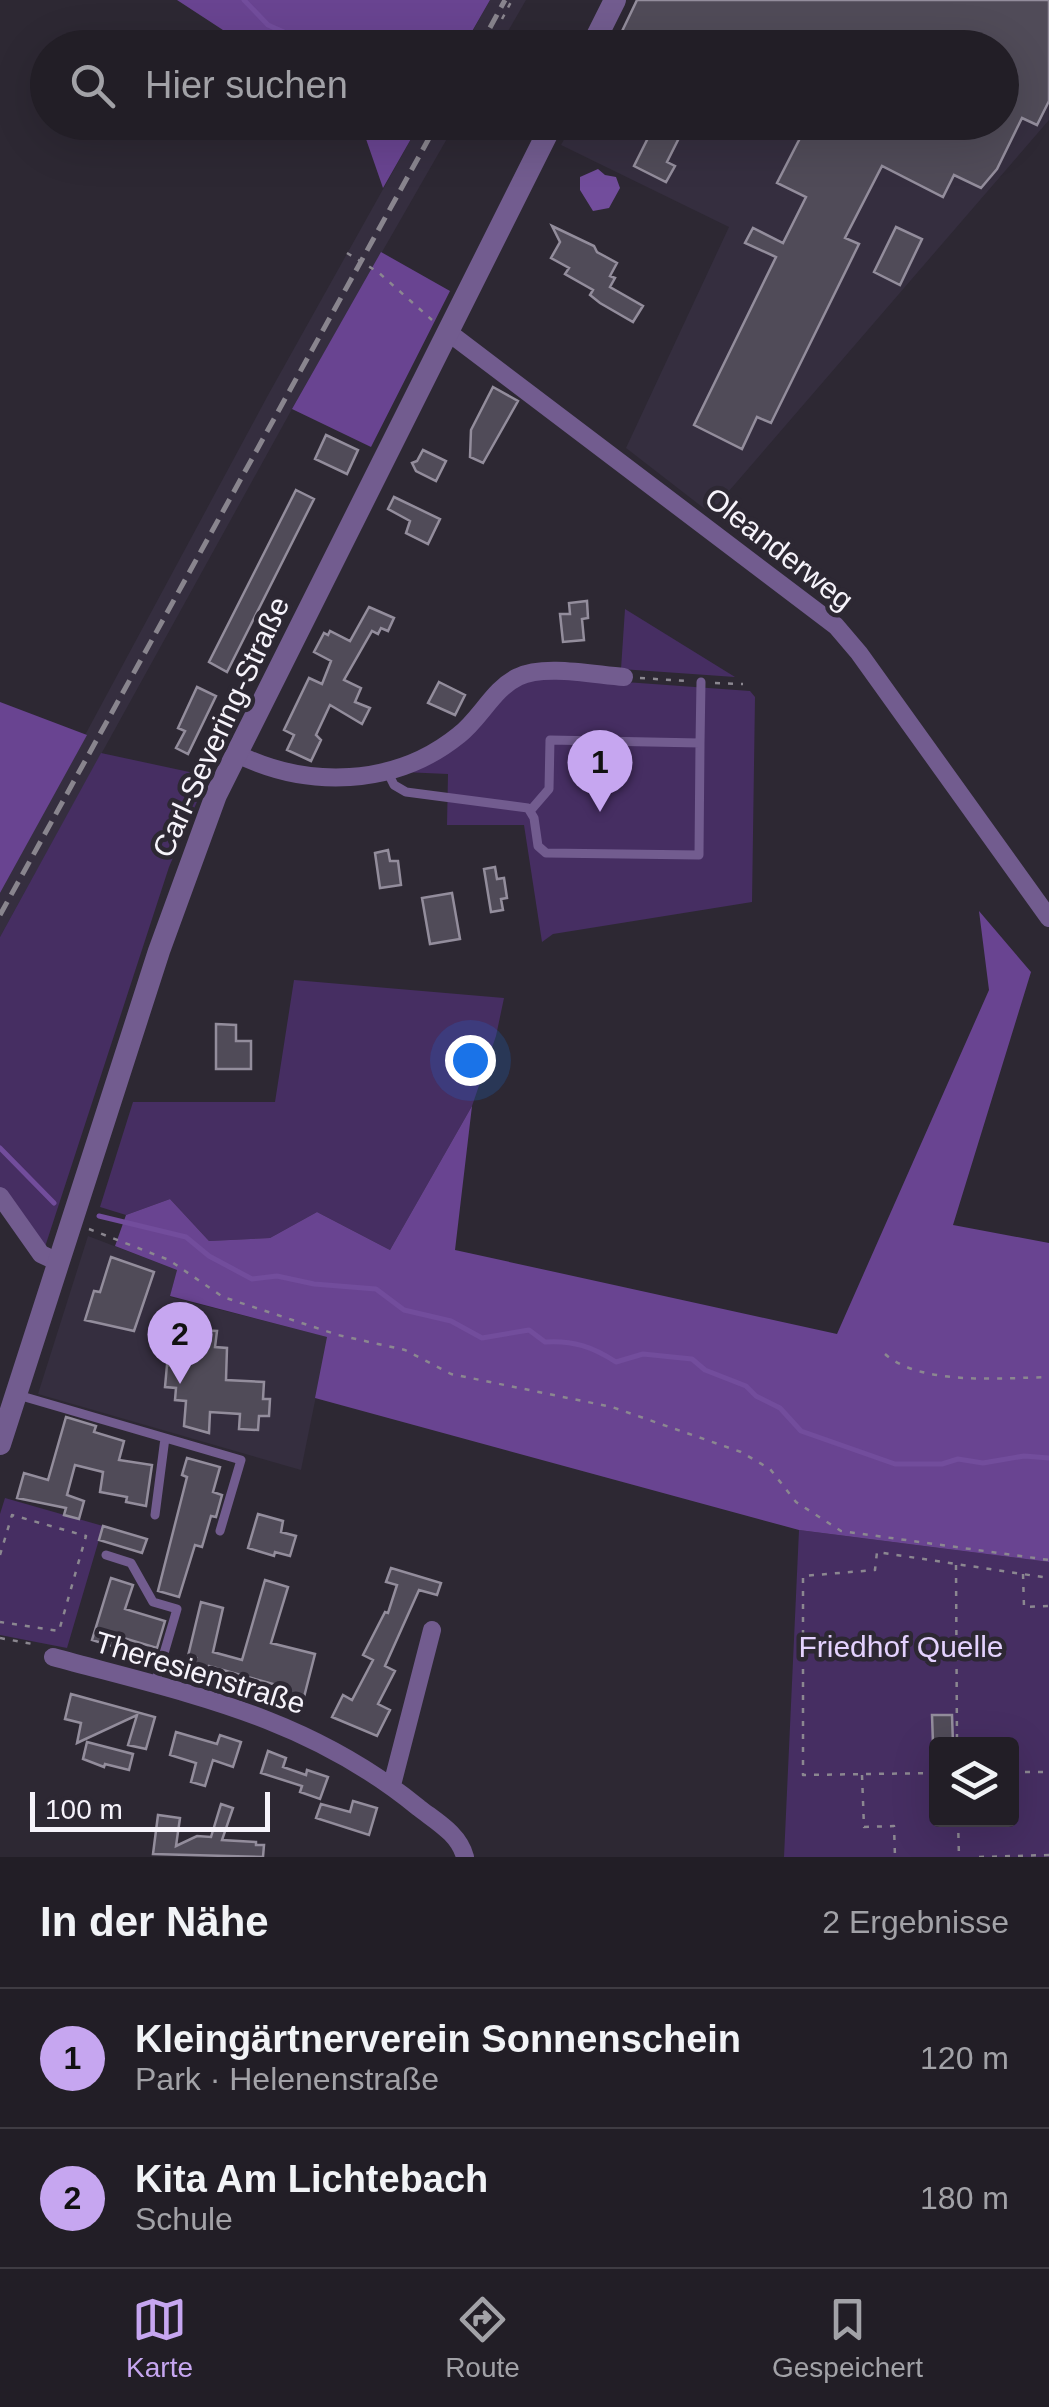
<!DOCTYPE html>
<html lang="de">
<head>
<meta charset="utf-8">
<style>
  body { margin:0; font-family:Arial,sans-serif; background:#2a272e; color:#f1f3f6 }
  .controls { position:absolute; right:30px; bottom:30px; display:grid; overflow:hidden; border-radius:10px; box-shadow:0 10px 40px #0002 }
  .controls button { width:90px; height:90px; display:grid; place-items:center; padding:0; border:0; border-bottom:2px solid #3f3c43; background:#221e26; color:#f1f3f6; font:50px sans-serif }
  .scale { position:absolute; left:30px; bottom:25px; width:240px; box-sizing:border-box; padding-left:10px; border:5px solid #f6f3fb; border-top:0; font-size:28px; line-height:35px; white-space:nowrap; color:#f6f3fb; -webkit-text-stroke:8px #2d2833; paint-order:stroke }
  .you { position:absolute; left:470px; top:1060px; width:35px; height:35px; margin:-25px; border:8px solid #fff; border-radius:50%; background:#1a73e8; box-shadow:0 0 0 15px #1a73e833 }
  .badge { display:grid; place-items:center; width:65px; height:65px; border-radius:50%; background:#c6a6f0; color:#111; font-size:32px; font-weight:700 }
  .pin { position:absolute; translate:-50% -82px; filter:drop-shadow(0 2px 5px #0008) }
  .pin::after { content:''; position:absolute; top:52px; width:35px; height:30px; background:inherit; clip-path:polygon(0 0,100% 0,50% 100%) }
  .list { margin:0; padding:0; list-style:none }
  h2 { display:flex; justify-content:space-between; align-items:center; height:130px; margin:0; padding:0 40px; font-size:42px }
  h2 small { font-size:32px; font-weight:400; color:#a2a2a7 }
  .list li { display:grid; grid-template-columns:65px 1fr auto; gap:30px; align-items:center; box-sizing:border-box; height:140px; padding:0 40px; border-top:2px solid #3f3c43 }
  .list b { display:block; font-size:38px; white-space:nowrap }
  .list p { margin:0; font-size:32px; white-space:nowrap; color:#a2a2a7 }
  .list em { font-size:32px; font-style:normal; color:#a2a2a7 }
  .icon { flex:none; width:55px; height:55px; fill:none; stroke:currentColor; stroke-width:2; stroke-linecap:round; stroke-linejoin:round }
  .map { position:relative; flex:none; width:1049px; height:1857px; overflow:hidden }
  .search { position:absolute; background:#221e26; box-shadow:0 10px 40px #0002; left:30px; right:30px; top:30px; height:110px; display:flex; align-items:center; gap:25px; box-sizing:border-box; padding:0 35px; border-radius:55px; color:#a2a2a7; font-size:38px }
  .sheet { height:410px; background:#221e26 }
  nav { display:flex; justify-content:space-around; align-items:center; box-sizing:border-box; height:140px; border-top:2px solid #3f3c43; background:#221e26; font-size:28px; color:#a2a2a7 }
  nav a { display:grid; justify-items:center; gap:5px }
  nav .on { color:#c6a6f0 }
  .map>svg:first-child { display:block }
  .built { fill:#352e3f }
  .green { fill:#462e62; fill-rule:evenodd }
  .forest { fill:#694491 }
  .water { fill:#724d9c }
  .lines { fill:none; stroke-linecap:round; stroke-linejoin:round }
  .stream { stroke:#724d9c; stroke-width:5 }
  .building { fill:#504b58; stroke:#938d9c; stroke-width:2.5 }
  .path { stroke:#8b8790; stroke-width:2.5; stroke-dasharray:5 8; stroke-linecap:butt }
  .service { stroke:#725c8f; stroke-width:9 }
  .minor { stroke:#725c8f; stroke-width:18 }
  .tertiary { stroke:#725c8f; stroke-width:22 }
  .rail { stroke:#89858e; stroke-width:5; stroke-dasharray:15 8; stroke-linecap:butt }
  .labels { text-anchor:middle; stroke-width:9; stroke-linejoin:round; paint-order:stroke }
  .street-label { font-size:30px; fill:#f6f3fb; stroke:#2d2833 }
  .park-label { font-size:30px; fill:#e4d2fe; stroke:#2d2833 }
</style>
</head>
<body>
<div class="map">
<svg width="1049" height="1857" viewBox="0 0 1049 1857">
  <rect width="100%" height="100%" fill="#2d2833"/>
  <!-- built -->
  <path class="built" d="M490,0H526L499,47L463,48Z
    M637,0H1049V120L710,513L626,448L729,227L561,145L573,123L1002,122V48L614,47Z
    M420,123H456L292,409L0,937V893L267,397Z
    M88,1236L177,1270L170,1297L328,1337L301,1470L38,1394Z"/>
  <!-- green -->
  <path class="green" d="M625,609L735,677L621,669Z
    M556,677L750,691L755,697L752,902L553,934L542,942L524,825H447L448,774L403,772L497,704L521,682Z
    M101,753L208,776L169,867L44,1250L0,1187V937Z
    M294,980L504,998L496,1036L472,1106L390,1250L317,1212L270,1238L209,1241L170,1199L126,1215L100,1207L133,1102H275Z
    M5,1498L103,1526L67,1648L0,1635V1514Z
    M799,1530L1049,1562V1857H784ZM936,1744H1012V1820H936Z"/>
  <!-- forest -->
  <path class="forest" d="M177,0H490L463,47H249Z
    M351,123H420L383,188L366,139Z
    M381,252L450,291L371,447L292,409Z
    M0,702L87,735L0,893Z
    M979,911L1031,972L953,1225L1049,1243V1562L799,1530L315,1398L327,1337L170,1296L177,1270L115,1246L126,1215L170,1199L209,1241L270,1238L317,1212L390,1250L472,1106L455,1250L837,1334L989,990Z"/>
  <!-- water -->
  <path class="water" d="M598,169L605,175L616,177L620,188L609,208L593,211L580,190V177Z"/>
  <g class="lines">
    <!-- stream -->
    <path class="stream" d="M244,0L268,25L286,33L299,48
      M0,1148L54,1203
      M99,1216L186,1237L209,1256L252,1279L277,1276L314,1284L376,1289L404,1310L451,1321L482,1338L529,1330L545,1342C573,1340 593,1347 616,1362L643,1354L692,1359L705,1370L746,1386L756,1396L780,1408L801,1431L895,1464H942L958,1459L983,1463L1024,1456L1049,1458"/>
  </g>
  <!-- building -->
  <path class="building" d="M637,0H1049V101L1037,125L1022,118L997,169L981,188L954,175L943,197L882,166L845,238L859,244L771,423L757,417L742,449L694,425L776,257L745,243L753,228L783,243L806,197L777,183L799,140L763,122H1002V48H614Z
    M656,122H687L667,162L675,166L666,182L634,166Z
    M552,226L594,246L597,252L617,263L610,276L615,278L610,287L643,306L633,322L600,303L590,295L593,290L565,274L569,268L551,258L560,242Z
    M896,227L922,239L900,285L874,272Z
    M493,387L518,401L483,463L470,457L471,430Z
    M326,435L358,450L347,474L315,459Z
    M423,450L446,461L436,481L416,471L412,463L417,461Z
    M296,490L314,499L227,672L209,662Z
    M394,497L440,519L428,544L406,533L410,521L388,509Z
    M587,601L588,618L582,619L584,640L563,642L560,614H570L569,603Z
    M369,607L394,618L388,631L381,628L378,634L372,631L344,680L361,688L355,702L370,708L362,724L330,705L316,735L321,740L311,761L287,750L294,735L284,730L309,678L322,684L331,661L314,652L324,633L328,635L330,631L350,641Z
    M439,682L465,695L455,715L428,703Z
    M197,687L216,696L188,754L176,748L185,731L178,728Z
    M388,850L390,861H398L401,885L380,888L375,853Z
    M495,867L497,879L504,878L507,898L501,899L503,910L491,912L484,869Z
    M452,893L460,939L430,944L422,898Z
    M216,1024L236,1025V1041H251V1069H216Z
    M111,1257L154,1272L134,1331L85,1320L94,1291L100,1292Z
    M180,1329L217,1331L215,1347L227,1348L226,1380L264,1382L263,1399H270L269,1416H259L258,1430L239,1429L240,1414L210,1412L209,1433L184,1426L186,1401L175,1400L176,1388L165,1387L167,1365L177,1366Z
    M66,1417L96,1426L94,1432L124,1441L119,1460L152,1465L146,1506L126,1502L127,1497L100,1492L103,1472L75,1465L67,1495L84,1501L79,1519L64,1515L66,1508L17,1498L24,1473L48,1480Z
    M187,1458L220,1467L213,1492L222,1495L216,1517L211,1516L202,1547L195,1545L179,1597L158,1591L187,1477L182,1475Z
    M258,1514L283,1521L281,1532L296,1536L290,1556L275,1552L274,1556L248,1548Z
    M103,1526L147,1539L142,1553L99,1540Z
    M391,1568L441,1583L437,1595L419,1590L385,1666L395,1671L378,1704L390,1710L377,1736L332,1717L343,1695L352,1700L373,1660L363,1655L385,1612L388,1613L397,1585L386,1582Z
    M111,1578L133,1585L125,1609L165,1621L157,1648L117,1636L114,1647L92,1640Z
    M265,1580L288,1587L271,1643L315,1654L303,1701L278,1695L280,1686L209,1666L207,1671L193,1667L196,1658L188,1656L201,1602L223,1608L213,1652L242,1660Z
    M71,1694L155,1717L146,1749L128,1745L137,1715L77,1743L81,1723L65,1719Z
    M932,1715H952L953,1744H933Z
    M176,1732L217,1744L220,1735L241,1742L233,1767L213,1760L205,1786L191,1782L196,1763L170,1755Z
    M87,1742L133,1754L129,1770L105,1764L104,1767L83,1759Z
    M268,1751L286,1758L283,1767L306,1775L307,1770L328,1777L320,1799L300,1792L302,1786L261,1773Z
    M353,1801L377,1808L369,1835L316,1818L321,1804L350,1812Z
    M221,1804L233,1808L222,1840L256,1842V1845H264L263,1857L153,1854L158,1815L180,1818L176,1846L197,1836L211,1837Z"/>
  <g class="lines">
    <!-- path -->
    <path class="path" d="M502,19L512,0
      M347,253L378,272L432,320
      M640,678L687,681
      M715,683L743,684
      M89,1229L169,1260L223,1297L338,1335L405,1350L451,1374L612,1407L741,1452L770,1469L796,1502L841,1531L1049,1560
      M885,1354C921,1386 1002,1378 1049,1377
      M0,1555L12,1515L86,1536L59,1631L0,1622
      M956,1565L957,1744
      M1023,1574L1024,1607L1049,1606
      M0,1638L38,1645
      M1012,1772H1049
      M936,1773L803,1775V1576L875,1570L877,1552L1049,1578
      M862,1775L864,1827L894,1826L895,1857
      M958,1820L959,1857
      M979,1857L1049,1855"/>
    <!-- service -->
    <path class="service" d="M700,743L701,682
      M387,771L394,785L406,792L528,808L534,818L538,846L546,853L699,855L700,743L550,740L549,789L530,811
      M18,1395L241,1460L220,1531
      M155,1515L165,1438
      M106,1555L131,1563L153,1602L177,1609L155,1684"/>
    <!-- minor -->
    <path class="minor" d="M448,332L836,626L859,653L1049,918
      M235,753C307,789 395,787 459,735C480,719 494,688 518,677C544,664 595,675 624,677
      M0,1196L41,1254L58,1262
      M53,1657C189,1694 307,1716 419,1808C437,1822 459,1834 465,1857
      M392,1785L432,1630"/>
    <!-- tertiary -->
    <path class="tertiary" d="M591,48L615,0
      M0,1444L159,951L216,795L553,122"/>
    <!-- rail -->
    <path class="rail" d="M479,48L505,0
      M0,915L438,122"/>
  </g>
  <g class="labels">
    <!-- street labels -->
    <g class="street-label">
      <text transform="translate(779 549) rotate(38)" y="10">Oleanderweg</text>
      <text transform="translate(221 727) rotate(-65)" y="10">Carl-Severing-Straße</text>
      <text transform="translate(200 1673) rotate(17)" y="10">Theresienstraße</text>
    </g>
    <!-- park labels -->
    <g class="park-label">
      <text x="901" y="1657">Friedhof Quelle</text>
    </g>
  </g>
</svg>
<div class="controls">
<button><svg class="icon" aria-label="layers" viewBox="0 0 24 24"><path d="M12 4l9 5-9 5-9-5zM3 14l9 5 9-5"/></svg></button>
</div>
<div class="scale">100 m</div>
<div class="you"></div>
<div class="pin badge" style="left:600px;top:812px">1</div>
<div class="pin badge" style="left:180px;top:1384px">2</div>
<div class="search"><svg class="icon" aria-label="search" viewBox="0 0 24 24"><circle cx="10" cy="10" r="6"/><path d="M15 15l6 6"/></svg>Hier suchen</div>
</div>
<section class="sheet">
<h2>In der Nähe<small>2 Ergebnisse</small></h2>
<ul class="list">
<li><span class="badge">1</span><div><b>Kleingärtnerverein Sonnenschein</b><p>Park · Helenenstraße</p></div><em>120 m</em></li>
<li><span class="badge">2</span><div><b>Kita Am Lichtebach</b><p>Schule</p></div><em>180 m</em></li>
</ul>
</section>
<nav>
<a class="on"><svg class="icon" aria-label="map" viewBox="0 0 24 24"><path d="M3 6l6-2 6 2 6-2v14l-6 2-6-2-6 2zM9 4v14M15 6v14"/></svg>Karte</a>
<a><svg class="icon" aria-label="directions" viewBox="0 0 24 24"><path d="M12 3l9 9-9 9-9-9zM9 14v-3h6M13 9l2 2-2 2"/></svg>Route</a>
<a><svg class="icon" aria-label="saved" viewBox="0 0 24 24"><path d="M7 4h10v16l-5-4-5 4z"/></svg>Gespeichert</a>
</nav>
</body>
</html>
